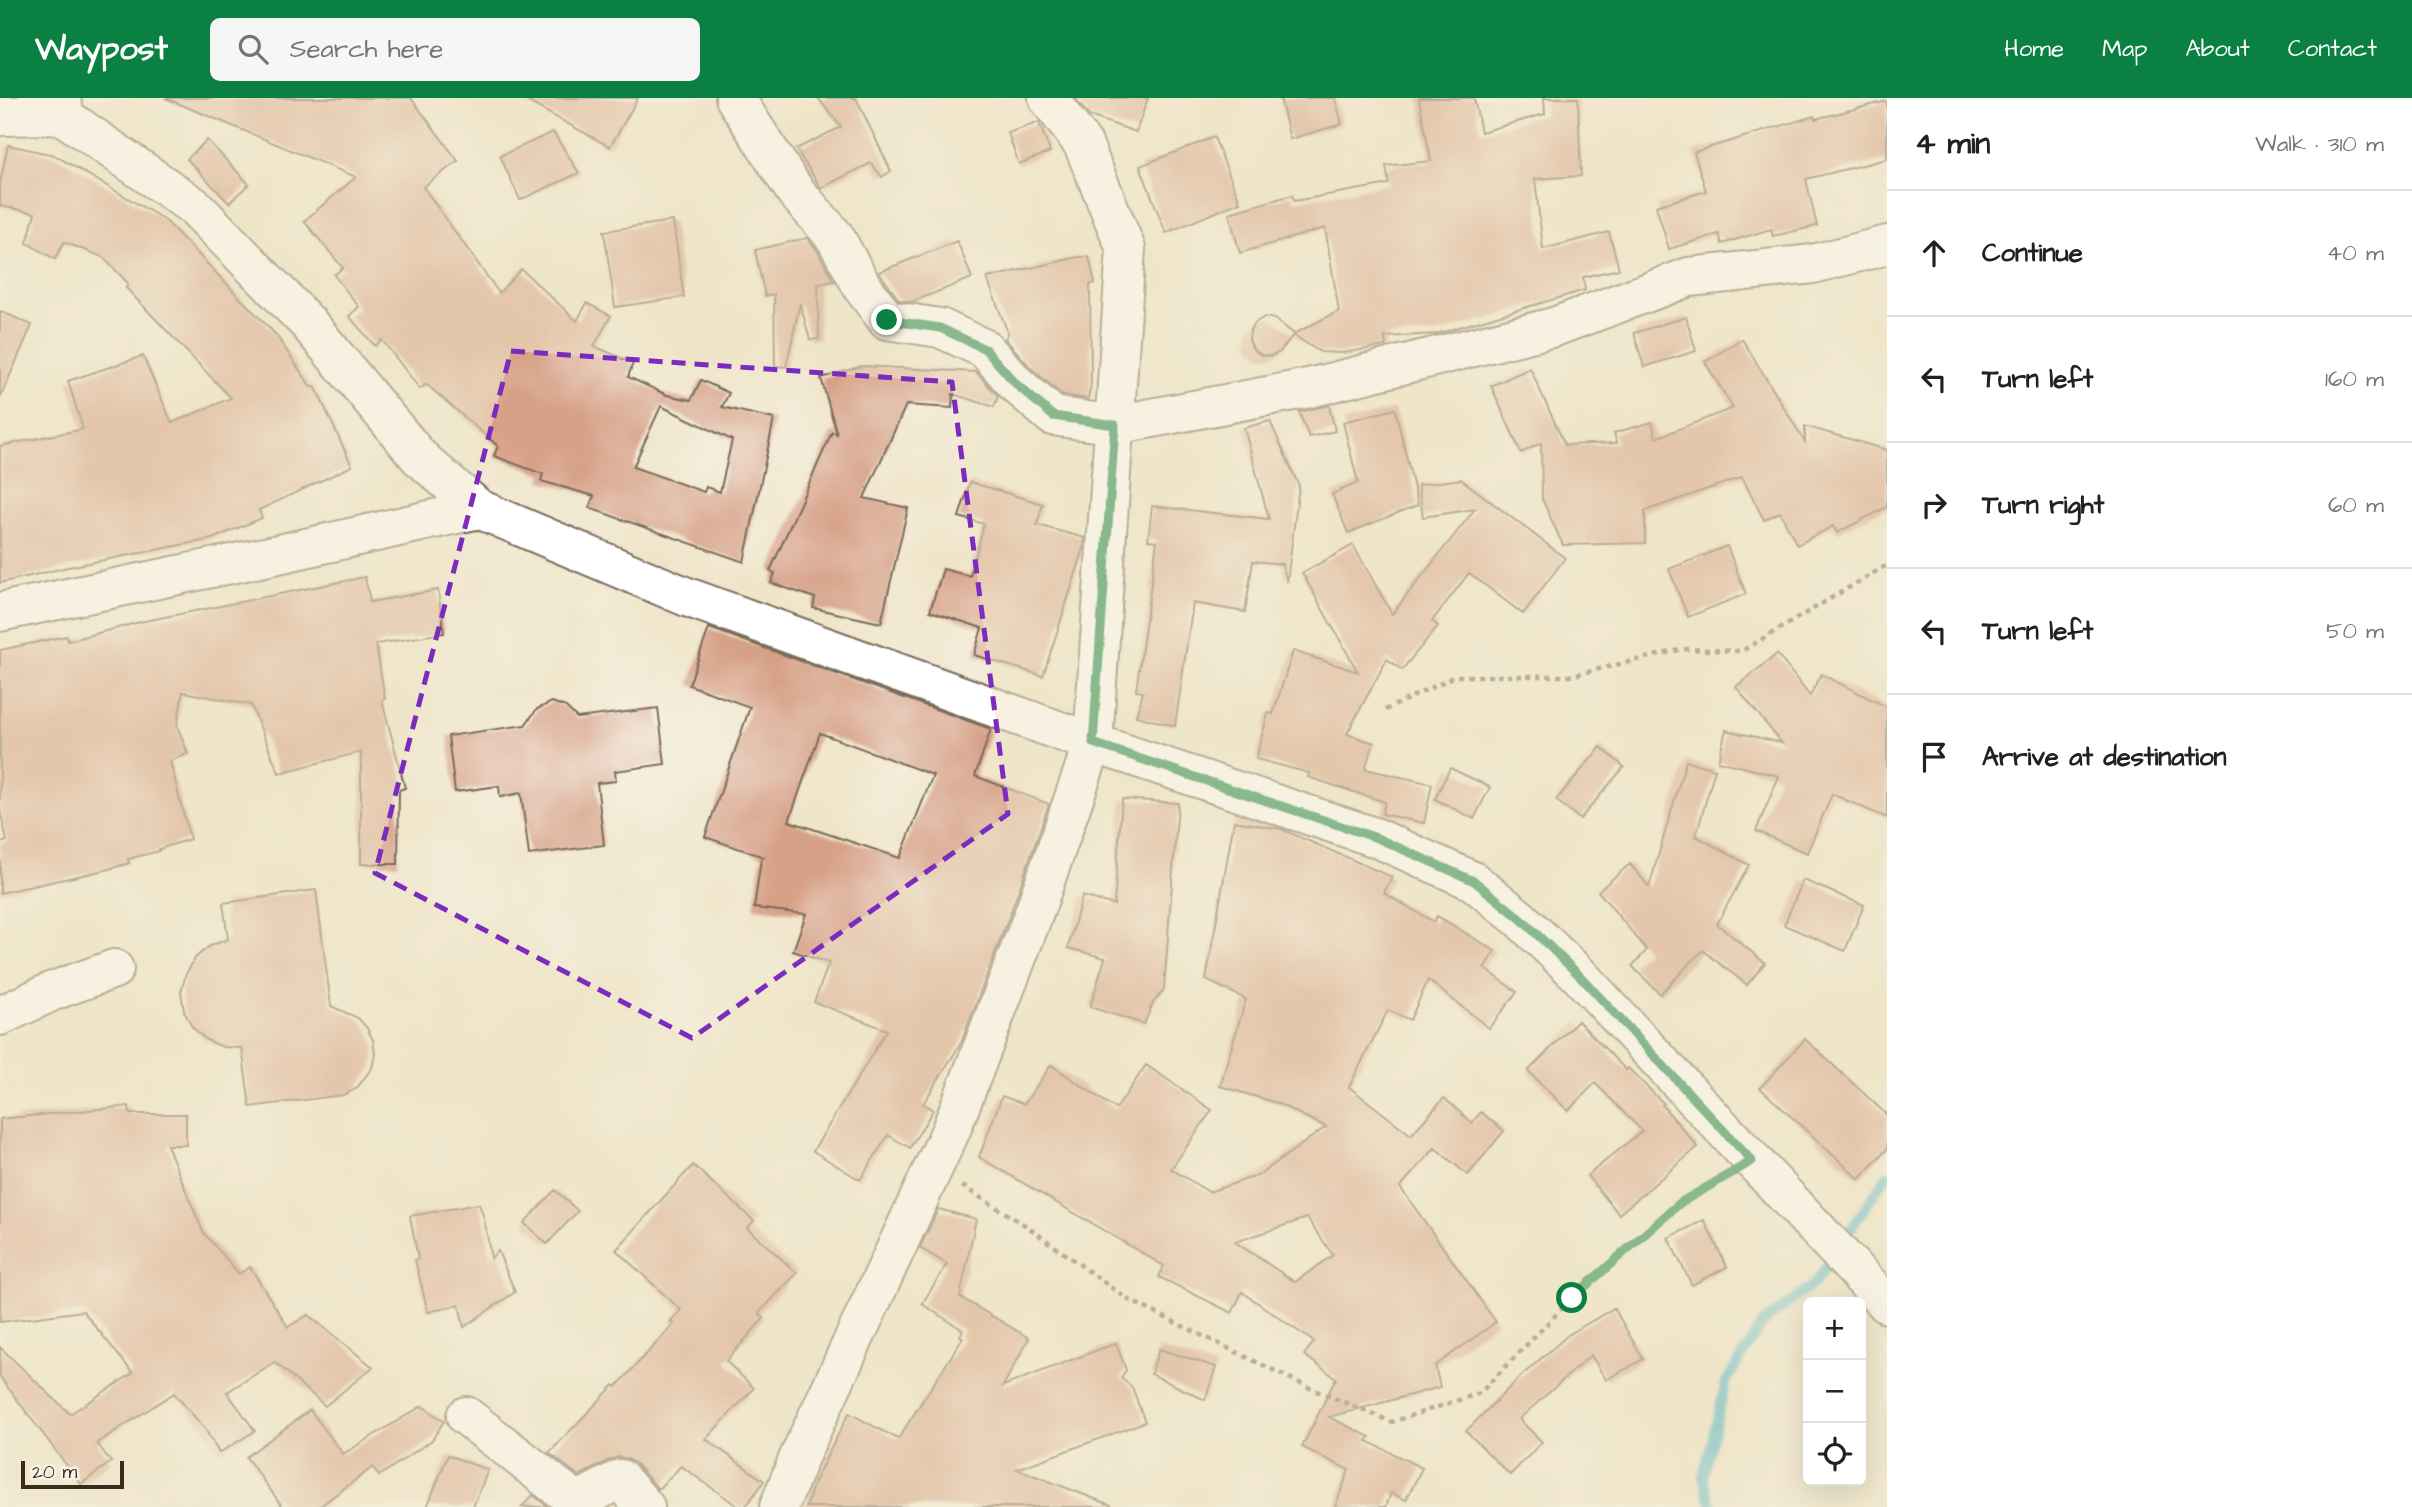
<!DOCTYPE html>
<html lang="en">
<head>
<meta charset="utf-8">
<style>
  body { margin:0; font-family:"Architects Daughter",sans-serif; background:#f6f6f6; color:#202124 }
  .controls { position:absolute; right:21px; bottom:21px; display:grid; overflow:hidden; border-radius:10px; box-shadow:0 7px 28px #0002 }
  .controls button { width:63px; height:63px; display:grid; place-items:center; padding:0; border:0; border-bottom:2px solid #e0e0e0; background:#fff; color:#202124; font:35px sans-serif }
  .scale { position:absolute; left:21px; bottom:18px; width:103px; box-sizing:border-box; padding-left:7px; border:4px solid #3b2a1e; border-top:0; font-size:19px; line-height:24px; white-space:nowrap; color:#3b2a1e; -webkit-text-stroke:5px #f7f3e8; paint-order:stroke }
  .stop { position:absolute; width:21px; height:21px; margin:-16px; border:5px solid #0b8043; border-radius:50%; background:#fff }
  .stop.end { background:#0b8043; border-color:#fff; box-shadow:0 2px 7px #0008 }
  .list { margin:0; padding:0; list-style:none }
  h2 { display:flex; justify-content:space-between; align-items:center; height:91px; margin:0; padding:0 28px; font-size:30px }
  h2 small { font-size:23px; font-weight:400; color:#757577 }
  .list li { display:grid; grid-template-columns:46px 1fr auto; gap:21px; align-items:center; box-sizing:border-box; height:126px; padding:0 28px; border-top:2px solid #e0e0e0 }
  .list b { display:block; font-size:26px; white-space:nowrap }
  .list em { font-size:23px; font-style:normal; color:#757577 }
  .icon { flex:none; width:38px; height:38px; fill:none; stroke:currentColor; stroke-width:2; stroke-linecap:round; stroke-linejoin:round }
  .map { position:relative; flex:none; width:1887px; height:1409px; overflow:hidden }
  header { display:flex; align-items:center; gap:42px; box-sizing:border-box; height:98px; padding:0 35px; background:#0b8043; color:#fff }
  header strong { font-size:33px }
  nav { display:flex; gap:38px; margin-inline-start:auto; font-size:24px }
  .search { width:490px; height:63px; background:#f6f6f6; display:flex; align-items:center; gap:18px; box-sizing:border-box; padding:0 24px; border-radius:10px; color:#757577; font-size:26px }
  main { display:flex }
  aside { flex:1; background:#fff }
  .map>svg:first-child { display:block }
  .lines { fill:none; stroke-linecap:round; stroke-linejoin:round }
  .stream { stroke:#4bb3ca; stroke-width:10 }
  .building { fill:#d7a188; fill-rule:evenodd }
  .minor-casing { stroke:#7a6b5a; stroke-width:42 }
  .path { stroke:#7a6b5a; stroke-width:4.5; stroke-dasharray:5 5; stroke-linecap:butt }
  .minor { stroke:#fff; stroke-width:38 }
  .route { stroke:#0b8043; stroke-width:9 }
  .marked { fill:none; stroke:#7b2cbf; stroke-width:5; stroke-dasharray:14 9; stroke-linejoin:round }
</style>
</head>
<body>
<header>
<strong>Waypost</strong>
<div class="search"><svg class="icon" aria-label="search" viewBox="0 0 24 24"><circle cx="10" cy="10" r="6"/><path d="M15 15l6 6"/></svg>Search here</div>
<nav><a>Home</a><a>Map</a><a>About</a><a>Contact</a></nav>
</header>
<main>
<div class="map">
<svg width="1887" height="1409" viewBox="0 0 1887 1409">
  <rect width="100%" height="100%" fill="#f7f3e8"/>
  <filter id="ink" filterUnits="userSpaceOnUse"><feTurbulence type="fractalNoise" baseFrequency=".0143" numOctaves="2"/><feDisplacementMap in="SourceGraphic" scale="14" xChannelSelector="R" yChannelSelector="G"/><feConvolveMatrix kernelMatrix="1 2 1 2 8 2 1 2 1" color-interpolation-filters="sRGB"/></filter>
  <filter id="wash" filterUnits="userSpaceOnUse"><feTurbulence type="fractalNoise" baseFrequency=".00686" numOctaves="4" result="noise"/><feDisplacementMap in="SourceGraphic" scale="28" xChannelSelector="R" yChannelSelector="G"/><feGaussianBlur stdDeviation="1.57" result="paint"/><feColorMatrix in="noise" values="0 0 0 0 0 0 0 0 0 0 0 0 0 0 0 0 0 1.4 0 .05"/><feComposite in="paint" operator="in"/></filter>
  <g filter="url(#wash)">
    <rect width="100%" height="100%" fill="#efe5c9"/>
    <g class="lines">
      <!-- stream -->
      <path class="stream" d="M1712,1409L1703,1379L1726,1284L1762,1226L1815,1185L1887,1077"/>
    </g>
    <g id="blocks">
      <!-- building -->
      <path class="building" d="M165,0H411L458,63L423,89L499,195L521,171L577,223L587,205L611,218L594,248L633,265L628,279L667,297L691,302L701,282L729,295L722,309L774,321L744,464L589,410L594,398L541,383L543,376L494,358L498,348L426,286L420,291L382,242L375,248L349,218L359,209L334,177L343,170L304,123L356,79ZM661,308L732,342L720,394L706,389L704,394L633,369Z
        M521,0H638L610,49Z
        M818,0H856L891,73L882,79L871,65L821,90L796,51L841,29Z
        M1075,0H1148L1136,34L1089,18Z
        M1280,0H1335L1342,26L1290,41Z
        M1419,0H1474L1481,34L1545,16L1544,0H1578L1581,78L1535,81L1543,151L1609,134L1619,171L1583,179L1585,192L1436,236L1385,239L1386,248L1342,255L1320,254L1293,237L1280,254L1271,258L1261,257L1253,251L1249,242L1250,232L1256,224L1265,219L1275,221L1294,236L1339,213L1325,130L1240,155L1229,115L1292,97L1294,103L1389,86L1386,68L1431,63Z
        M1887,3V61L1806,81L1817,128L1773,138L1771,131L1722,146L1719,136L1669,151L1656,108L1706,93L1694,54L1814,18L1815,21Z
        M1039,24L1050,54L1019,66L1008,35Z
        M553,34L579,75L520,102L500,58Z
        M1214,39L1240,104L1166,135L1140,68Z
        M207,42L249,86L229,105L187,61Z
        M8,47L54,57L165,122L276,237L311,289L315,288L352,368L259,412L262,420L212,441L68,469L0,485V348L83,331L68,283L143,258L172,325L231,300L126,190L128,185L103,159L64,144L55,161L27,145L35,115L0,108V85Z
        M673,123L684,199L615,209L604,133Z
        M807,140L817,152L834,183L818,186L819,241L810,242L800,205L786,269L775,268L774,196L765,198L755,152Z
        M957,143L972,180L912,204L899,202L879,174Z
        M1078,159H1089L1095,185L1090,187L1091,286L1088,301L1062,297L1032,271L1005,241L1008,235L987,180Z
        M0,213L32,227L0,300Z
        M1686,219L1696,253L1644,269L1634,235Z
        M1742,241L1805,344V328L1887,352V409L1837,435L1833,428L1797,447L1780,414L1764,422L1742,379L1645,413V445L1563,447L1542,401L1541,345L1521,355L1491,288L1530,270L1565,347L1617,345L1614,335L1652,324L1656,340L1733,310L1705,264Z
        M862,268L976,274L998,298L994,309L953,296L952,310L906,307L864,400L908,410L881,525L813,510L815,500L771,485L775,475L770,473L832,334L837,336L821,280Z
        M1329,307L1335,333L1309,339L1299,314Z
        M1395,311L1418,407L1348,435L1332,396L1358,385L1343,324Z
        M1270,323L1299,388L1287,484L1282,466L1253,463L1245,514L1193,505L1175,628L1136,618L1143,594L1136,593L1157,443L1148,442L1152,408L1269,421L1244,330Z
        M1461,381L1565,460L1523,516L1469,475L1432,523L1438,528L1402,572L1387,561L1347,636L1374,645L1365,671L1432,686L1424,725L1382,716L1385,704L1308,679L1309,675L1256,661L1268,615L1273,616L1293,553L1358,574L1302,475L1353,447L1392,516L1475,411L1423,419L1418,387Z
        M970,384L1043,406L1037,427L1085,440L1084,450L1043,578L974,557L982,530L930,513L943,471L970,478L984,426L959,419Z
        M1727,448L1746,496L1688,519L1669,471Z
        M365,479L370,504L438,492L444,535L376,546L385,601L382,602L405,690L399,692L398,766H361V654L279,675L251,607L183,594L177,627L188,656L170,663L190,741L159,751V753L128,761L129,765L106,772L0,795V745L7,743L0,712V552L67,538L68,543L140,524Z
        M709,530L991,631L975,678L1049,706L1013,808L961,945L923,1006L933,1012L910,1050L888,1037L860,1082L813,1053L887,932L814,904L829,865L793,853L806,816L754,810L761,761L764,759L705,739L750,609L689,587ZM820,635L933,677L900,760L789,723Z
        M1777,556L1810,598L1821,576L1887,609V720L1832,696L1807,755L1756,733L1779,678L1718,663L1726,632L1782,645L1736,589Z
        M552,604L566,609L577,620L658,610L665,666L615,673L616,683L597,685L604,747L529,757L521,695L500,699L499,688L455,694L448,638L525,627L537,611Z
        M1601,649L1624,669L1580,721L1556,702Z
        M1686,663L1715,671L1696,738L1749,767L1717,826L1765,865L1747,887L1703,852L1660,896L1632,868L1647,852L1598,793L1630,766L1649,789Z
        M1450,670L1490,689L1474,721L1435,701Z
        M1122,701L1178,705L1164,891L1153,905L1144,926L1090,909L1105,860L1068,850L1082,798L1114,807Z
        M1234,723L1281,731L1392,779L1384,795L1434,824L1437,818L1495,853L1484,870L1517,894L1489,930L1428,882L1410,922L1388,912L1349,989L1411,1037L1444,1000L1472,1025L1481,1014L1504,1033L1468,1077L1435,1050L1400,1089L1496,1224L1435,1268L1440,1289L1329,1319L1370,1339L1367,1343L1422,1370L1406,1402L1391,1395L1386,1409H1335L1349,1372L1302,1349L1336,1280L1304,1257L1314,1244L1242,1194L1232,1215L1159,1179L1164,1168L979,1059L1002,998L1024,1006L1051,967L1116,1011L1146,967L1212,1012L1171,1071L1209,1094L1259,1077L1326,1029L1277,1005L1220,988L1246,901L1206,882ZM1307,1120L1333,1157L1295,1184L1235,1144Z
        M1803,782L1864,807L1845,853L1784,827Z
        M316,792L331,908L358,920L367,930L373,942L375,956L372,970L356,991L343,997L250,1009L242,950L223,949L206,942L192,929L184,913L181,894L186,876L196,859L210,848L228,841L223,805Z
        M1578,923L1626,972L1628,970L1664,1006L1662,1007L1698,1049L1619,1116L1587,1078L1642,1033L1595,985L1568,1013L1528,973Z
        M1805,941L1887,1017V1051L1859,1081L1760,990Z
        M129,1008L130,1016H186V1047H167L203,1134L239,1176L250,1169L288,1229L308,1217L373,1269L325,1308L275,1264L227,1294L255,1333L219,1355L205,1331L174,1295L97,1345L111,1364L81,1386L0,1279V1249L70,1316L133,1275L83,1213L0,1224V1021Z
        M693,1067L754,1123L747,1130L797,1175L759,1215L764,1220L726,1263L754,1290L706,1341L764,1383L745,1409H739L681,1368L658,1391L636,1366L628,1361L618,1359L610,1362L579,1378L549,1355L614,1287L616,1289L674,1226L671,1223L681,1212L616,1152Z
        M555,1092L578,1113L547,1146L524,1125Z
        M479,1106L484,1120L491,1160L498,1153L515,1194L464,1229L459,1207L428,1214L415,1162L418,1161L410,1118Z
        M938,1111L976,1121L960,1199L1029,1240L1003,1288L1116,1245L1126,1272L1121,1280L1132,1289L1145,1324L1017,1371L1111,1407V1409H806L814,1384L849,1315L898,1341L963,1240L960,1238L963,1232L922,1206L947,1166L920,1150Z
        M1704,1122L1727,1169L1692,1187L1668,1140Z
        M1614,1210L1643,1261L1606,1282L1591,1257L1519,1321L1542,1344L1510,1377L1466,1333L1520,1279L1568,1237Z
        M1159,1251L1216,1269L1205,1302L1151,1276Z
        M422,1308L444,1323L432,1342L379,1378L373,1369L319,1409H283L246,1359L310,1312L343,1356Z
        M448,1357L488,1372L473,1409H427Z
        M533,1397L548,1409H522Z"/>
    </g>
  </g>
  <g filter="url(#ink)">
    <use href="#blocks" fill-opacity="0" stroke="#7a6b5a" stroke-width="2"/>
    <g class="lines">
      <!-- minor casing -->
      <g class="minor-casing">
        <path id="minor" d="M37,0L195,109L308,225L419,359L479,411L687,499L1093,645L1377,740L1473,783L1519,820L1579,877L1887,1206
          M735,0L795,93L835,139L863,190L887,222L940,230L985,251L1017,287L1053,318L1115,327L1309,290L1554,229L1689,179L1813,166L1887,147
          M0,18L60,17L63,9
          M0,514L274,457L479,411
          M0,918L53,893L114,871
          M466,1318L577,1404L620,1381L645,1409
          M779,1409L799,1359L951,1032L1034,815L1093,645L1126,151L1083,46L1048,0"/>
      </g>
      <!-- path -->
      <path class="path" d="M1385,612L1455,578H1570L1683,551L1742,553L1887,467
        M962,1088L1028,1129L1127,1201L1312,1291L1392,1324L1480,1295L1572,1200L1680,1105L1721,1081"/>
      <!-- minor -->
      <use href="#minor" class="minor"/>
    </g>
  </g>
  <g class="lines" filter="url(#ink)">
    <!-- route -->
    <path class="route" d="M887,222L940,230L985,251L1017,287L1053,318L1115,327L1093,645L1377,740L1474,783L1520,820L1579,877L1752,1063L1680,1105L1572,1200"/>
  </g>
  <!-- marked area -->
  <path d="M0 0H1887V1409H0ZM511,253L952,284L1008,716L692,940L375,775Z" fill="#efe5c9" fill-opacity=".55" fill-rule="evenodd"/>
  <path class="marked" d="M511,253L952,284L1008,716L692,940L375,775Z"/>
</svg>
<div class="controls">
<button>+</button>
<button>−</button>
<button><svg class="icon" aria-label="locate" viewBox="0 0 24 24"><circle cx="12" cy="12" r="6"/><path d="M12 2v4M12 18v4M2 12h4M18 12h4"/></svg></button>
</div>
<div class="scale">20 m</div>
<div class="stop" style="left:1572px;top:1200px"></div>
<div class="stop end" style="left:887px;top:222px"></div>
</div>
<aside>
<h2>4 min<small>Walk · 310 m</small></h2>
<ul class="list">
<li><svg class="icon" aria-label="ahead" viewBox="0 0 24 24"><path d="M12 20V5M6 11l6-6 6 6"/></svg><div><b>Continue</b></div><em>40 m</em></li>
<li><svg class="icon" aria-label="left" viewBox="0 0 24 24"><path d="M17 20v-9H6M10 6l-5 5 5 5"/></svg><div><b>Turn left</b></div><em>160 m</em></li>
<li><svg class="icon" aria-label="right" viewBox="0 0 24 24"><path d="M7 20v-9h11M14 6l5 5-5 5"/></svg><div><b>Turn right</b></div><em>60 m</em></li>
<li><svg class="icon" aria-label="left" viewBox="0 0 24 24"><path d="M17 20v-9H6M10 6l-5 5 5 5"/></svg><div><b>Turn left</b></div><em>50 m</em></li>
<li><svg class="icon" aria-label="arrive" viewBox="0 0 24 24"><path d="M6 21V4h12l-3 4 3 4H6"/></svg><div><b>Arrive at destination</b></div></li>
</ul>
</aside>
</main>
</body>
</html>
